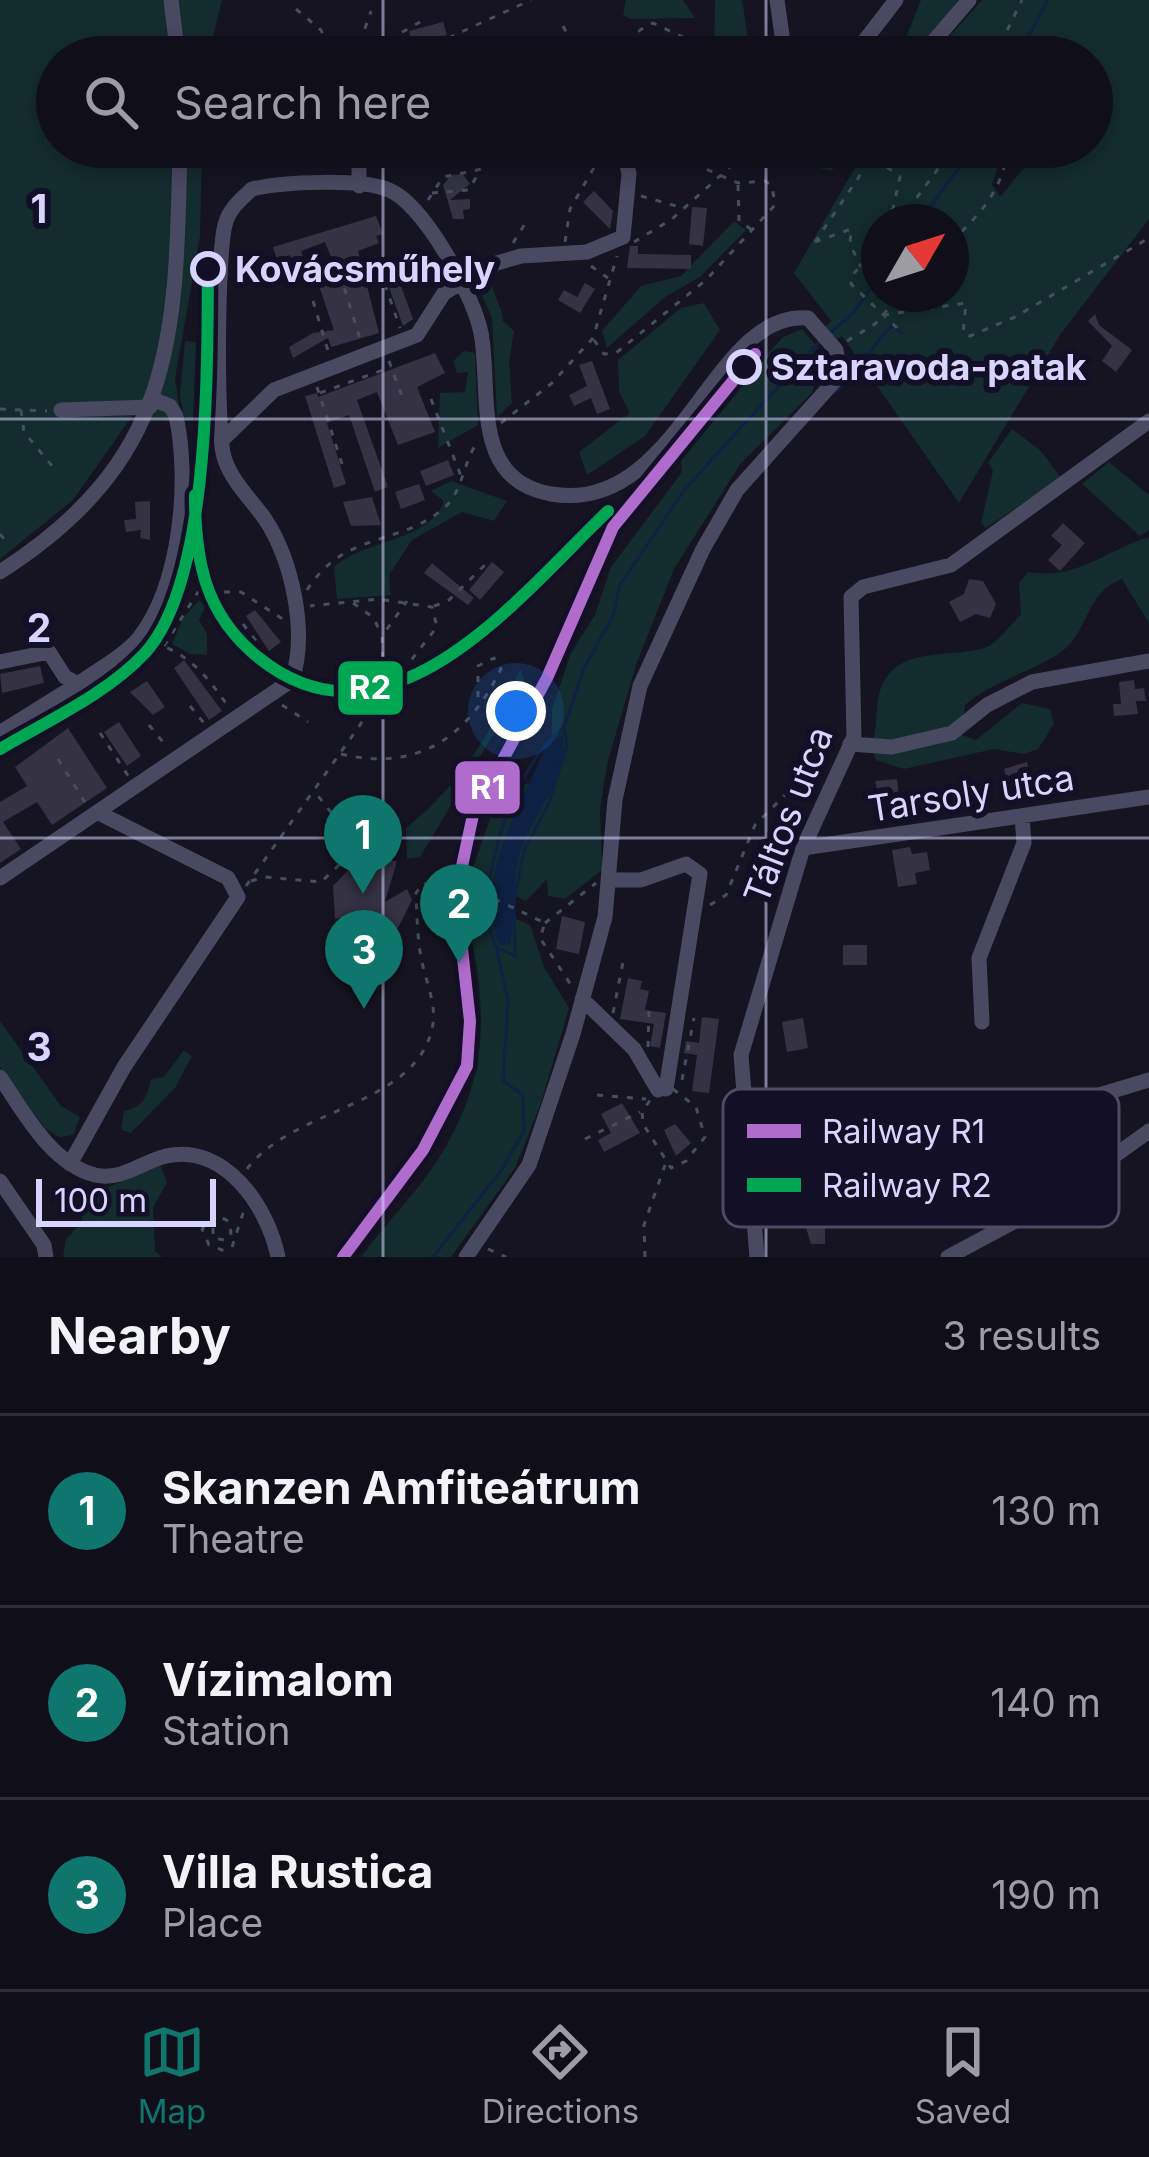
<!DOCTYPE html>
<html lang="en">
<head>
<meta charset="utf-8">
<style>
  body { margin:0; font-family:Inter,sans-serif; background:#191822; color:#f1f3f6 }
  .compass { position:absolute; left:861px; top:204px; width:108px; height:108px; border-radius:50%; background:#100f19; box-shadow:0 6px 18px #0003; rotate:51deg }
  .scale { position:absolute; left:36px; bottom:30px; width:180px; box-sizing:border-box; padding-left:12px; border:6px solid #d9d4ff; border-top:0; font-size:33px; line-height:42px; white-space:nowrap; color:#d9d4ff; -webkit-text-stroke:9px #130f26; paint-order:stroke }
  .you { position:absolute; left:516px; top:711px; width:42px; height:42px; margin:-30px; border:9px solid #fff; border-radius:50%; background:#1a73e8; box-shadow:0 0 0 18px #1a73e833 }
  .badge { display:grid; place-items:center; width:78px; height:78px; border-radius:50%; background:#0f766e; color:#fff; font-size:39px; font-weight:700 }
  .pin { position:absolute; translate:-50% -99px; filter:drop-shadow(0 3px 6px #0008) }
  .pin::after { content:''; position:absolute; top:63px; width:42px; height:36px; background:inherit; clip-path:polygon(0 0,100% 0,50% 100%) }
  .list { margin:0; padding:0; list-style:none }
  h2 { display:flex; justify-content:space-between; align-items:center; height:156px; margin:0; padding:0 48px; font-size:51px }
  h2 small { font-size:39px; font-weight:400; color:#9c9ca2 }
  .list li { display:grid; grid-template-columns:78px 1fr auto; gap:36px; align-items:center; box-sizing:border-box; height:192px; padding:0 48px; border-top:3px solid #302f38 }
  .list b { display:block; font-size:45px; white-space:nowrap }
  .list p { margin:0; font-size:39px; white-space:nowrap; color:#9c9ca2 }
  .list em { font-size:39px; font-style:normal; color:#9c9ca2 }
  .icon { flex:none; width:66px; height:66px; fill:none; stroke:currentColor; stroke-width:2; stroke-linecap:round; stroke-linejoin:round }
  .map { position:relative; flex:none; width:1149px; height:1257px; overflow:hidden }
  .search { position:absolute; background:#100f19; box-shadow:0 6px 18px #0003; left:36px; right:36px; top:36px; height:132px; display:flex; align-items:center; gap:30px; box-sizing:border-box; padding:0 42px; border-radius:66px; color:#9c9ca2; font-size:45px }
  .sheet { height:732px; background:#100f19 }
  nav { display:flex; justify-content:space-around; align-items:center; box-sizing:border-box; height:168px; border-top:3px solid #302f38; background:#100f19; font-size:33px; color:#9c9ca2 }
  nav a { display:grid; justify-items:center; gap:6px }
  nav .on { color:#0f766e }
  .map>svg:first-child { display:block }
  .green { fill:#132c2d; fill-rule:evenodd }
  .water { fill:#0d2144 }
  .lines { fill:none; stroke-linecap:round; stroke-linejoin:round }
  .stream { stroke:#0d2144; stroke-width:3 }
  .building { fill:#343243 }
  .path { stroke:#44505f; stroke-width:3; stroke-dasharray:6 9; stroke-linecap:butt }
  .minor { stroke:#4a4962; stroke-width:15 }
  .rail-1-casing { stroke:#130f26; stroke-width:21 }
  .rail-2-casing { stroke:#130f26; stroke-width:21 }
  .rail-1 { stroke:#b06ccc; stroke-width:12 }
  .rail-2 { stroke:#00a651; stroke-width:12 }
  .grid { fill:none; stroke:#d9d4ff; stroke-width:3; stroke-opacity:0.55 }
  .stop-dot { fill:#130f26; stroke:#d9d4ff; stroke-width:6 }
  .labels { text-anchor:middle; stroke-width:12; stroke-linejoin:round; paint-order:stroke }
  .stop-label { font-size:36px; font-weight:bold; fill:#d9d4ff; stroke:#130f26; text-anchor:start }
  .street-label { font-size:36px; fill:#d9d4ff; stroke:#130f26 }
  .key { fill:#130f26; stroke:#4e4a67; stroke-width:3 }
  .key-label { font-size:33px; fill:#d9d4ff }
  .grid-label { font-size:39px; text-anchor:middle; font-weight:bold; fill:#d9d4ff; stroke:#130f26; stroke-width:12; stroke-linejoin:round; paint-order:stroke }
  .line-badge { stroke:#130f26; stroke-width:4.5 }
  .badge-label { font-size:33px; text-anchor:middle; font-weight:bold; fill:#fff }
</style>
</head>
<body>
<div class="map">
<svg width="1149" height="1257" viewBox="0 0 1149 1257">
  <rect width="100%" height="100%" fill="#161421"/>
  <!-- green -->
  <path class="green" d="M0,0H222L208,57H57V147H202L200,236L175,379L180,411L172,421L132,416L73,500L0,559Z
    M626,0H683L695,18L630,19L623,15Z
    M715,0H742L751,57H719L714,51Z
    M921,0H969L924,55L949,37L982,0H1149V219L1060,335L959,503L842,336L836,339L825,327L831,321L794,273L867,147H1005L992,184L1000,197L1037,152L1052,162L1061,147H1092V57H898ZM879,222H951V294H879Z
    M775,147H836L849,152L831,171L789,160L764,167Z
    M734,221L746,230L700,277L665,297L607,348L602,331L641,286L681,276Z
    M500,269L492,281C493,297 502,305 503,321L514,331L509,362L512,403L497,417L492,318L475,279Z
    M704,303L720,330L645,436L587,475L579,452L630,413L619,392L618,360L681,308Z
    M802,329L822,353L812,393L741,463L674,569L636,665L607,764L600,810L602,870L565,899L548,896L547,879L526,901L471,874L498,796L539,779L552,750V709L571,653L595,615L611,567L682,472L680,451L783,337Z
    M185,341L196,342L193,420L185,421L180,396Z
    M464,351L475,353L478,425L438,448L440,393L465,392L468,372L457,373L453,361Z
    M1012,429L1041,451L1061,478L986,528L981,523L993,471L988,463Z
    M1109,462L1149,495V530L1140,536L1082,484Z
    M451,481L507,501L494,521L462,512L412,540L389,575L391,595L337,599L334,567C365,539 431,541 444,501L431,491Z
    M1149,537V623L1122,579C1091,590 1089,621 1070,644C1051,666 994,679 965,705L962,735L976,740L1022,703L1050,709L1054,724L1038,749L1024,754L994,749L904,769L876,760L871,747C881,723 871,697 888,675C909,647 958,658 987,647C999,641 1011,624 1021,614L1019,583L1028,572C1078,580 1102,552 1149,537Z
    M199,600L205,607L199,620L207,634V655L190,654L172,644L183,618Z
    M520,669L525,681L420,857L407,859L406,828C459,786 493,731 520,669Z
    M472,899L530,925L544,967L569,1008L541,1103L515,1168L451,1257H361C385,1224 415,1195 437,1161C492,1075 488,1006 465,910Z
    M0,1021L61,1106L80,1117L73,1135L59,1137L45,1128L0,1067Z
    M184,1050L192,1056L175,1088L131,1133L121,1130L124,1111C143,1107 147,1097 151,1079L164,1077Z
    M160,1165L167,1182L153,1208L155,1251L162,1257H63L66,1239L82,1222L83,1198Z"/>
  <!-- water -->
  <path class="water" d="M562,735C571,777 527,820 518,860C512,888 515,918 510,945H499C474,870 521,810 547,742Z"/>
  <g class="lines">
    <!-- stream -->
    <path class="stream" d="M1017,57L1048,0
      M919,222L974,147
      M829,334L853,313L879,277
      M798,362L822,384
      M836,392L891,326L902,333
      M496,947C469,892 516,763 562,729
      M433,1257L500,1172L524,1131L523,1095L503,1081L508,1000L496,947L515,956L514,901L524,851L549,803L567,745L564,728L584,668L613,616L620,585L685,489L821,340"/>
  </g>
  <!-- building -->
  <path class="building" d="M443,22L447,35L412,44L409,31Z
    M463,174L470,184L450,200L470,199V209L463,210L464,219H453L443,185L451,175Z
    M594,191L613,211L610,229L583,202Z
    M692,207L707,208L703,246L689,244Z
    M376,216L383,234L376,236L379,243L358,251L379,333L331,347L328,338L293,358L289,347L313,333L334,330L317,280L337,272L325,242L301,251L304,259L293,263L290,255L277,260L273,247Z
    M630,246H638V254L691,255V269L627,268Z
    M393,264L413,319L403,326L382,268Z
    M585,283L595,289L580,313L558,300L564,290L577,297Z
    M1095,314L1099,325L1132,350L1116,372L1102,361L1112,346L1088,321Z
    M435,353L445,373L417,387L435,432L398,445L377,392L357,400L388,487L375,492L349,415L327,423L346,484L334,488L305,396L317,393L318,397Z
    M592,361L610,409L597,414L591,398L574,406L569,395L587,386L579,365Z
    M448,460L454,475L426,486L420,471Z
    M419,484L425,500L401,509L395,492Z
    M372,497L381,525L351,526L343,502Z
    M150,501V540L140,538L141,530L126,532L124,520L136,519L135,502Z
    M1063,523L1085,543L1060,571L1048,560L1062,545L1051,536Z
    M492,562L504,572L480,600L469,590Z
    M432,563L474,598L468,605L424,573Z
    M969,579L983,581L996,604L990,618L976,614L960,622L949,602L964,594Z
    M255,610L281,642L269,651L246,616Z
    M184,660L222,711L209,720L174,668Z
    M40,666L44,683L2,693L0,674Z
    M1134,680L1135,689L1144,688L1146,701H1136L1138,714L1114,716L1113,704H1121L1119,682Z
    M147,681L165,707L153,715L130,692Z
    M119,722L141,756L127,766L104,732Z
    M68,728L107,788L52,825L37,802L3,822L21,849L0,863V802L27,786L15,767Z
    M1027,762L1034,798L1022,801L1016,780L1008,783L1004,769Z
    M897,779L900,806L883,814L875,781Z
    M910,847L912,854L927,852L930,870L915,873L917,884L898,887L892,850Z
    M362,856L364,861H397L385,902L407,889L412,900L398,928L378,931L355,914L335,919L333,886Z
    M562,916L585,922L579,954L556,949Z
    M843,945H867V965H843Z
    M628,978L642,981L640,989L649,991L645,1010L666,1013L660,1048L650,1046L654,1024L620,1019Z
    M702,1017L719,1019L709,1093L692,1091L697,1055L684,1053L686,1041L699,1043Z
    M803,1018L808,1048L787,1052L782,1022Z
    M622,1103L640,1133L604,1152L598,1140L611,1133L601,1114Z
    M675,1124L691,1143L676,1156L664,1130Z
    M825,1215V1244H811L803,1218Z"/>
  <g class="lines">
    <!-- path -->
    <path class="path" d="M296,9L321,30L333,57
      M563,26L571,41L567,57
      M435,44L531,0
      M268,49L282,57
      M355,57L371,11
      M386,57L399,34L420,22
      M622,57L640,30L653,23L689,40L699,57
      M994,57L1022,0
      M1023,57V53
      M313,154H348
      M875,158L900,177L890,222
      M641,164L658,157L683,159L690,147
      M738,185L739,221L755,232
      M432,193L468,190L481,170
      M641,196L683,208
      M428,200L443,177L482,169L512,147
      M899,222L954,147
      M565,242L570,209L606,147
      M634,242L672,219L751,148
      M815,242L879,147
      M815,242L851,229L850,244L861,267
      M951,242C981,213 1003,190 1008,147
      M513,243L528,219
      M879,248L852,275L851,284L897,328
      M375,256L400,328
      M591,266L608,278
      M340,274L361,342
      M922,294L943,306
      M313,301L329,354
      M883,315L966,303L963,333L970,336L1015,317L1149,238
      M594,340L604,354L616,353L706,280L775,205L772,186L765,181L738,183L683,159
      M847,341L875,324L901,294
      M389,361L403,399
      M317,387L342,464
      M320,393L391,367
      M431,399L461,476
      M0,409L47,411
      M21,410L24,432L53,467
      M501,423L552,383L593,338L617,256
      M0,534L5,540
      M307,590C345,530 399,547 444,508C464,490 463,460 479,440
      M353,603L374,618L381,635
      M434,606L448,601L489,561
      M243,624L267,655L282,664
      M153,643C190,653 209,679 230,709
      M164,646L198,592H241L281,618L285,614
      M383,673L382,636L407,601
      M282,705L308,722
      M190,706L204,723
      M149,725L167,747
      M100,733L129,777
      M341,754C418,772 467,738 501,669L494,658L478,666V706
      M58,759L86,804
      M251,881L265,877L321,882L358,847L315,792
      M246,886L377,701L384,676L412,659L437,627L432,607L378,599L310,606
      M710,905L726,895L755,825L792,788
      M545,923L596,883
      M613,1013L623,962
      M648,1047L649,1008
      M682,1080L694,1018
      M673,1089L696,1107L705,1137L686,1161L671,1168L643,1124L642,1111L658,1090Z
      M597,1095L646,1099
      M585,1139L640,1112
      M247,1169C294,1107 414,1107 432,1029C438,1005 425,981 421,957C417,936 417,914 416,893L423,883L456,894L474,889L545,923L540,938L573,988
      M213,1228V1238L224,1240L231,1235L230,1222L217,1215L202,1229L209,1245L222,1250L232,1247L245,1207
      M488,1249L506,1257
      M645,1257L644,1225L665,1165"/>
    <!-- minor -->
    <path class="minor" d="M171,0L178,57
      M777,0L785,57
      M852,57L896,0
      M920,57L969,0
      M359,186V147
      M61,410L150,407
      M221,441L274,390L417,335L444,293L490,265L521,256L587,252L623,237L629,174L623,147
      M0,572C176,459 176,338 180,147
      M0,662L49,652L65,677L78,684C97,670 124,656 139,638C181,584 190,480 176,416L170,406L152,399
      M4,730L78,684
      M850,744L892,747L952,733L987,705L1032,682L1149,661
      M803,848L1149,797
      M0,878L292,680C308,632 292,560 265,519C251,499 231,481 224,457C216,428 217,255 225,225C229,209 240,200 252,189C282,182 361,178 389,190C424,204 474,296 481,333C492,390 469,480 551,494C679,516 713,308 808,318L836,350L840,375L737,490L703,549L640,686L615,800L605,917L573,1034L529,1165L466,1257
      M610,880H641L686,864L700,874L666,1089
      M582,999L634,1049L658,1090
      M982,1022L979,958L1024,843L1022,816
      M0,1077C24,1112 51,1164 95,1175C123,1181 141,1162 166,1156C225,1143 268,1207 278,1257
      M70,1164L124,1067L238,897L228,878L99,813
      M0,1181L44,1245L46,1257
      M754,1220L1033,1115L1149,1080
      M757,1257L741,1055L803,848L854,737L851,597L863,587L951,565L1149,421
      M948,1257L1047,1204L1149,1131"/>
    <!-- rail-1 casing -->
    <g class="rail-1-casing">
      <path id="rail-1" d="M343,1257L423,1150L467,1066L470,1021L456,894L473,815L547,678L613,527L755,354"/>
    </g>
    <!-- rail-2 casing -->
    <g class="rail-2-casing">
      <path id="rail-2" d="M195,495C195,561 205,615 259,658C390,763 520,595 608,511
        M0,749C47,721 107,694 145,653C212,579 207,359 208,260"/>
    </g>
    <!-- rail-1 -->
    <use href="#rail-1" class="rail-1"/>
    <!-- rail-2 -->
    <use href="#rail-2" class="rail-2"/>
  </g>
  <!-- grid -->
  <path class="grid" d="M383,0V57M766,0V57M383,147V1257M766,147V1257M0,419H1149M0,838H1149"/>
  <!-- markers -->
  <g class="stop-dot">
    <circle cx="208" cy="269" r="15"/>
    <circle cx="744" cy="367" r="15"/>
  </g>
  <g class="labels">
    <!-- stop labels -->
    <g class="stop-label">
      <text x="235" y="282">Kovácsműhely</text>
      <text x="771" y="380">Sztaravoda-patak</text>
    </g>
    <!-- street labels -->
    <g class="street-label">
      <text transform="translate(971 793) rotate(-9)" y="13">Tarsoly utca</text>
      <text transform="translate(788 815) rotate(-69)" y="13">Táltos utca</text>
    </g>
  </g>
  <!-- legend -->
  <rect x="723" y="1089" width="396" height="138" rx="18" class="key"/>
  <rect x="747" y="1124" width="54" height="14" fill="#b06ccc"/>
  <rect x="747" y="1178" width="54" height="14" fill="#00a651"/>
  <g class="key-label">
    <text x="822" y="1143">Railway R1</text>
    <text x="822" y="1197">Railway R2</text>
  </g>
  <g class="grid-label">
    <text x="39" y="223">1</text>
    <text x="39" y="642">2</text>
    <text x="39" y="1061">3</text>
  </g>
  <g class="line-badge">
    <rect x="336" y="659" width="69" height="58" rx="12" fill="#00a651"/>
    <rect x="453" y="759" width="69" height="57" rx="12" fill="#b06ccc"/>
  </g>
  <g class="badge-label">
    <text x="370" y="699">R2</text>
    <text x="488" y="799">R1</text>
  </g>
</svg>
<svg class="compass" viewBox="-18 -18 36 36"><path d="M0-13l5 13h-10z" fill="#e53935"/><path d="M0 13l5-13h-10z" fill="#9c9ca2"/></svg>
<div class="scale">100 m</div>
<div class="you"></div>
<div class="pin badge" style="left:363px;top:894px">1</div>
<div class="pin badge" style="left:459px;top:963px">2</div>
<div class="pin badge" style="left:364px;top:1009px">3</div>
<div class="search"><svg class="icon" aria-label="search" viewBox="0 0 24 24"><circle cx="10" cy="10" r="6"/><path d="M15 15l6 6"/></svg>Search here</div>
</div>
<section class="sheet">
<h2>Nearby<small>3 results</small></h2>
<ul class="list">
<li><span class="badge">1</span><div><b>Skanzen Amfiteátrum</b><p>Theatre</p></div><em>130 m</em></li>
<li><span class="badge">2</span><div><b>Vízimalom</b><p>Station</p></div><em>140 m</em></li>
<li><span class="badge">3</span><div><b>Villa Rustica</b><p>Place</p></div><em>190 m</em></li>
</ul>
</section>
<nav>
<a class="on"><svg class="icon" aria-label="map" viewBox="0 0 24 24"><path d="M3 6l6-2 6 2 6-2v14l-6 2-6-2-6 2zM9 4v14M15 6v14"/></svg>Map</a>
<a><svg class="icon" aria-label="directions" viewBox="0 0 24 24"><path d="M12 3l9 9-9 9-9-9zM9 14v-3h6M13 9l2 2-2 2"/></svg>Directions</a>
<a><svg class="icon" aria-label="saved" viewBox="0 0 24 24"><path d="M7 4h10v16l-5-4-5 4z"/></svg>Saved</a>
</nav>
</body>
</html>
